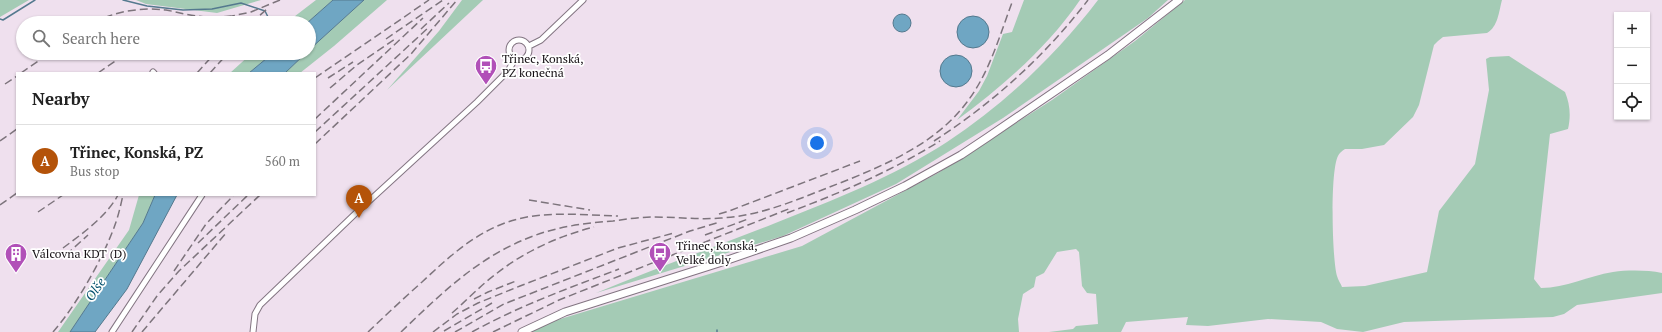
<!DOCTYPE html>
<html lang="en">
<head>
<meta charset="utf-8">
<style>
  body { margin:0; font-family:"PT Serif",serif; background:#f6f6f6; color:#222 }
  .controls { position:absolute; right:12px; top:12px; display:grid; overflow:hidden; border-radius:0px; box-shadow:0 1px 3px #0004 }
  .controls button { width:36px; height:36px; display:grid; place-items:center; padding:0; border:0; border-bottom:1px solid #e0e0e0; background:#fff; color:#222; font:20px sans-serif }
  .you { position:absolute; left:817px; top:143px; width:14px; height:14px; margin:-10px; border:3px solid #fff; border-radius:50%; background:#1a73e8; box-shadow:0 0 0 6px #1a73e833 }
  .badge { display:grid; place-items:center; width:26px; height:26px; border-radius:50%; background:#b45309; color:#fff; font-size:13px; font-weight:700 }
  .pin { position:absolute; translate:-50% -33px; filter:drop-shadow(0 1px 2px #0008) }
  .pin::after { content:''; position:absolute; top:21px; width:14px; height:12px; background:inherit; clip-path:polygon(0 0,100% 0,50% 100%) }
  .list { margin:0; padding:0; list-style:none }
  h2 { display:flex; justify-content:space-between; align-items:center; height:52px; margin:0; padding:0 16px; font-size:17px }
  h2 small { font-size:13px; font-weight:400; color:#767676 }
  .list li { display:grid; grid-template-columns:26px 1fr auto; gap:12px; align-items:center; box-sizing:border-box; height:72px; padding:0 16px; border-top:1px solid #e0e0e0 }
  .list b { display:block; font-size:15px; white-space:nowrap }
  .list p { margin:0; font-size:13px; white-space:nowrap; color:#767676 }
  .list em { font-size:13px; font-style:normal; color:#767676 }
  .icon { flex:none; width:22px; height:22px; fill:none; stroke:currentColor; stroke-width:2; stroke-linecap:round; stroke-linejoin:round }
  .map { position:relative; flex:none; width:1662px; height:332px; overflow:hidden }
  .search { position:absolute; background:#fff; box-shadow:0 1px 3px #0004; left:16px; top:16px; width:300px; height:44px; display:flex; align-items:center; gap:10px; box-sizing:border-box; padding:0 14px; border-radius:22px; color:#767676; font-size:15px }
  .panel { position:absolute; background:#fff; box-shadow:0 1px 3px #0004; left:16px; top:72px; width:300px; height:124px; border-radius:0px }
  .map>svg:first-child { display:block }
  .green { fill:#a4cbb5 }
  .water { fill:#6fa6c3; stroke:#54798e }
  .lines { fill:none; stroke-linecap:round; stroke-linejoin:round }
  .stream { stroke:#54798e; stroke-width:1.5 }
  .minor-casing { stroke:#837582; stroke-width:7 }
  .secondary-casing { stroke:#837582; stroke-width:9 }
  .minor { stroke:#fff; stroke-width:5 }
  .secondary { stroke:#fff; stroke-width:7 }
  .rail { stroke:#7d747c; stroke-width:1.5; stroke-dasharray:8 4; stroke-linecap:butt }
  .labels { text-anchor:middle; stroke-width:3.5; stroke-linejoin:round; paint-order:stroke }
  .poi-label { font-size:12px; fill:#140f13; stroke:#fff; text-anchor:start }
  .water-label { font-size:13px; font-style:italic; fill:#075370; stroke:#fff }
</style>
</head>
<body>
<div class="map">
<svg width="1662" height="332" viewBox="0 0 1662 332">
  <rect width="100%" height="100%" fill="#efe0ee"/>
  <!-- green -->
  <path class="green" d="M0,0H29L0,17Z
    M136,0H261L217,13L146,4Z
    M316,0H333L307,23H286Z
    M364,0H387L334,46L300,73H285L306,53H309V50Z
    M462,0H483L387,90L439,31Z
    M1024,0H1080C1047,48 1003,86 957,120L979,91L987,76L1003,34L1012,32Z
    M1098,0H1168L1148,18L1003,118L896,184L783,236L596,293C654,269 714,247 773,224C833,200 893,177 947,142C1005,104 1056,55 1098,0Z
    M1185,0H1502C1499,11 1498,27 1487,33L1443,37L1438,41L1434,45L1419,105L1413,117L1384,145L1362,149H1345C1342,151 1339,153 1338,156C1330,171 1332,259 1337,276C1338,280 1341,284 1342,287L1365,286L1427,272L1439,211L1475,164L1489,90L1486,59L1490,57L1509,56L1565,92C1570,104 1571,116 1568,129L1550,134L1534,279L1541,288C1566,288 1588,276 1613,272C1628,270 1647,270 1662,273V293L1577,305L1564,314L1553,317L1404,322L1363,332L1337,329L1321,322L1268,319L1208,326L1186,325L1188,317L1126,322L1121,332H1049L1073,329L1076,326L1098,324L1096,294L1087,293L1082,286L1079,252L1076,249L1057,252L1044,273L1036,277L1034,287L1023,294L1018,319L1019,332H531L547,323L802,246L938,173L1052,100L1135,41Z
    M252,53H273L249,73H230Z
    M139,195H155L143,223L70,332H58L129,230Z"/>
  <!-- water -->
  <path class="water" d="M333,0H364L309,50V23H307Z
    M893 23a9 9 0 1 1 18 0a9 9 0 1 1-18 0Z
    M957 32a16 16 0 1 1 32 0a16 16 0 1 1-32 0Z
    M273,53H306L285,73H249Z
    M940 71a16 16 0 1 1 32 0a16 16 0 1 1-32 0Z
    M155,195H177L127,289L95,332H70L143,223Z"/>
  <g class="lines">
    <!-- stream -->
    <path class="stream" d="M123,0L147,6L183,10L212,9L241,3L265,11L271,23
      M0,19L3,20L35,0
      M717,332V330"/>
    <!-- minor casing -->
    <g class="minor-casing">
      <path id="minor" d="M509 50a10 10 0 1 1 20 0a10 10 0 1 1-20 0Z
        M529,46L541,40L583,0
        M153,72L154,73
        M112,332L202,195
        M253,332L255,314L260,305L356,213L477,102L508,71L515,59"/>
    </g>
    <!-- secondary casing -->
    <g class="secondary-casing">
      <path id="secondary" d="M522,332L565,312L719,263L791,238L855,210L905,186L961,155L988,137L1108,55L1179,0"/>
    </g>
    <!-- minor -->
    <use href="#minor" class="minor"/>
    <!-- secondary -->
    <use href="#secondary" class="secondary"/>
    <!-- rail -->
    <path class="rail" d="M227,17L251,12L280,0
      M94,23C114,11 143,7 166,10C177,12 187,15 197,16C209,18 220,17 231,16
      M251,23L267,9
      M421,29L449,3
      M386,39L443,0
      M21,73L50,53
      M98,73L127,53
      M197,73L215,53
      M210,73L228,53
      M315,78L429,0
      M328,78L353,62
      M5,84L17,76
      M330,88L357,65L395,39
      M315,119L423,18
      M315,132L428,28
      M0,141L17,129
      M934,141C993,103 1045,56 1088,0
      M315,144L411,54L457,0
      M529,200L590,210
      M0,205L17,193
      M38,212L63,195
      M787,213C840,193 892,171 940,141
      M719,214L729,211L860,161
      M705,235L748,219
      M198,243L248,195
      M63,248C83,233 106,217 118,195
      M66,255L88,235
      M174,271L206,224L234,195
      M474,299L488,292L516,281
      M452,313C467,300 481,285 496,274C525,251 559,236 594,227
      M444,331L492,303
      M53,332C76,306 105,255 116,222C119,213 121,204 123,195
      M132,332L157,296L179,271L260,195
      M142,332L226,233
      M368,332C386,315 404,298 422,282C453,253 483,225 527,217C557,212 588,215 618,216
      M401,332C443,292 480,255 536,235C561,226 587,223 613,221C627,219 641,217 654,217C677,217 699,220 721,218C757,216 789,203 822,190C873,170 933,148 967,102C990,72 1000,34 1013,0
      M433,332L457,314L478,303L520,286L618,248L674,233
      M455,332L504,304L690,231L720,222
      M472,332C519,306 569,288 619,269
      M493,332L559,300L791,208"/>
  </g>
  <!-- icons -->
  <defs>
    <g id="bus-pin" transform="scale(1.15)"><path d="M0 17L-7.5 6A9.5 9.5 0 1 1 7.5 6Z" fill="#b150b8" stroke="#fff"/><path d="M-5-6H5V4H4V6H2V4H-2V6H-4V4H-5ZM-3.5-4V0h7V-4ZM-3.5 1.2v1.5H-2V1.2ZM2 1.2v1.5H3.5V1.2Z" fill="#fff"/></g>
    <g id="building-pin" transform="scale(1.15)"><path d="M0 17L-7.5 6A9.5 9.5 0 1 1 7.5 6Z" fill="#b150b8" stroke="#fff"/><path d="M-4-6H4V6H1V3H-1V6H-4ZM-2.5-4.3h1.7v1.8h-1.7ZM.8-4.3h1.7v1.8H.8ZM-2.5-1h1.7V.8h-1.7ZM.8-1h1.7V.8H.8Z" fill="#fff"/></g>
  </defs>
  <g fill-rule="evenodd">
    <use href="#bus-pin" x="486" y="66"/>
    <use href="#bus-pin" x="660" y="253"/>
    <use href="#building-pin" x="16" y="254"/>
  </g>
  <g class="labels">
    <!-- poi labels -->
    <g class="poi-label">
      <text x="502" y="63">Třinec, Konská,<tspan x="502" dy="14">PZ konečná</tspan></text>
      <text x="676" y="250">Třinec, Konská,<tspan x="676" dy="14">Velké doly</tspan></text>
      <text x="32" y="258">Válcovna KDT (D)</text>
    </g>
    <!-- water labels -->
    <g class="water-label">
      <text transform="translate(95 289) rotate(-55)" y="5">Olše</text>
    </g>
  </g>
</svg>
<div class="controls">
<button>+</button>
<button>−</button>
<button><svg class="icon" aria-label="locate" viewBox="0 0 24 24"><circle cx="12" cy="12" r="6"/><path d="M12 2v4M12 18v4M2 12h4M18 12h4"/></svg></button>
</div>
<div class="you"></div>
<div class="pin badge" style="left:359px;top:218px">A</div>
<div class="search"><svg class="icon" aria-label="search" viewBox="0 0 24 24"><circle cx="10" cy="10" r="6"/><path d="M15 15l6 6"/></svg>Search here</div>
<section class="panel">
<h2>Nearby<small></small></h2>
<ul class="list">
<li><span class="badge">A</span><div><b>Třinec, Konská, PZ</b><p>Bus stop</p></div><em>560 m</em></li>
</ul>
</section>
</div>
</body>
</html>
